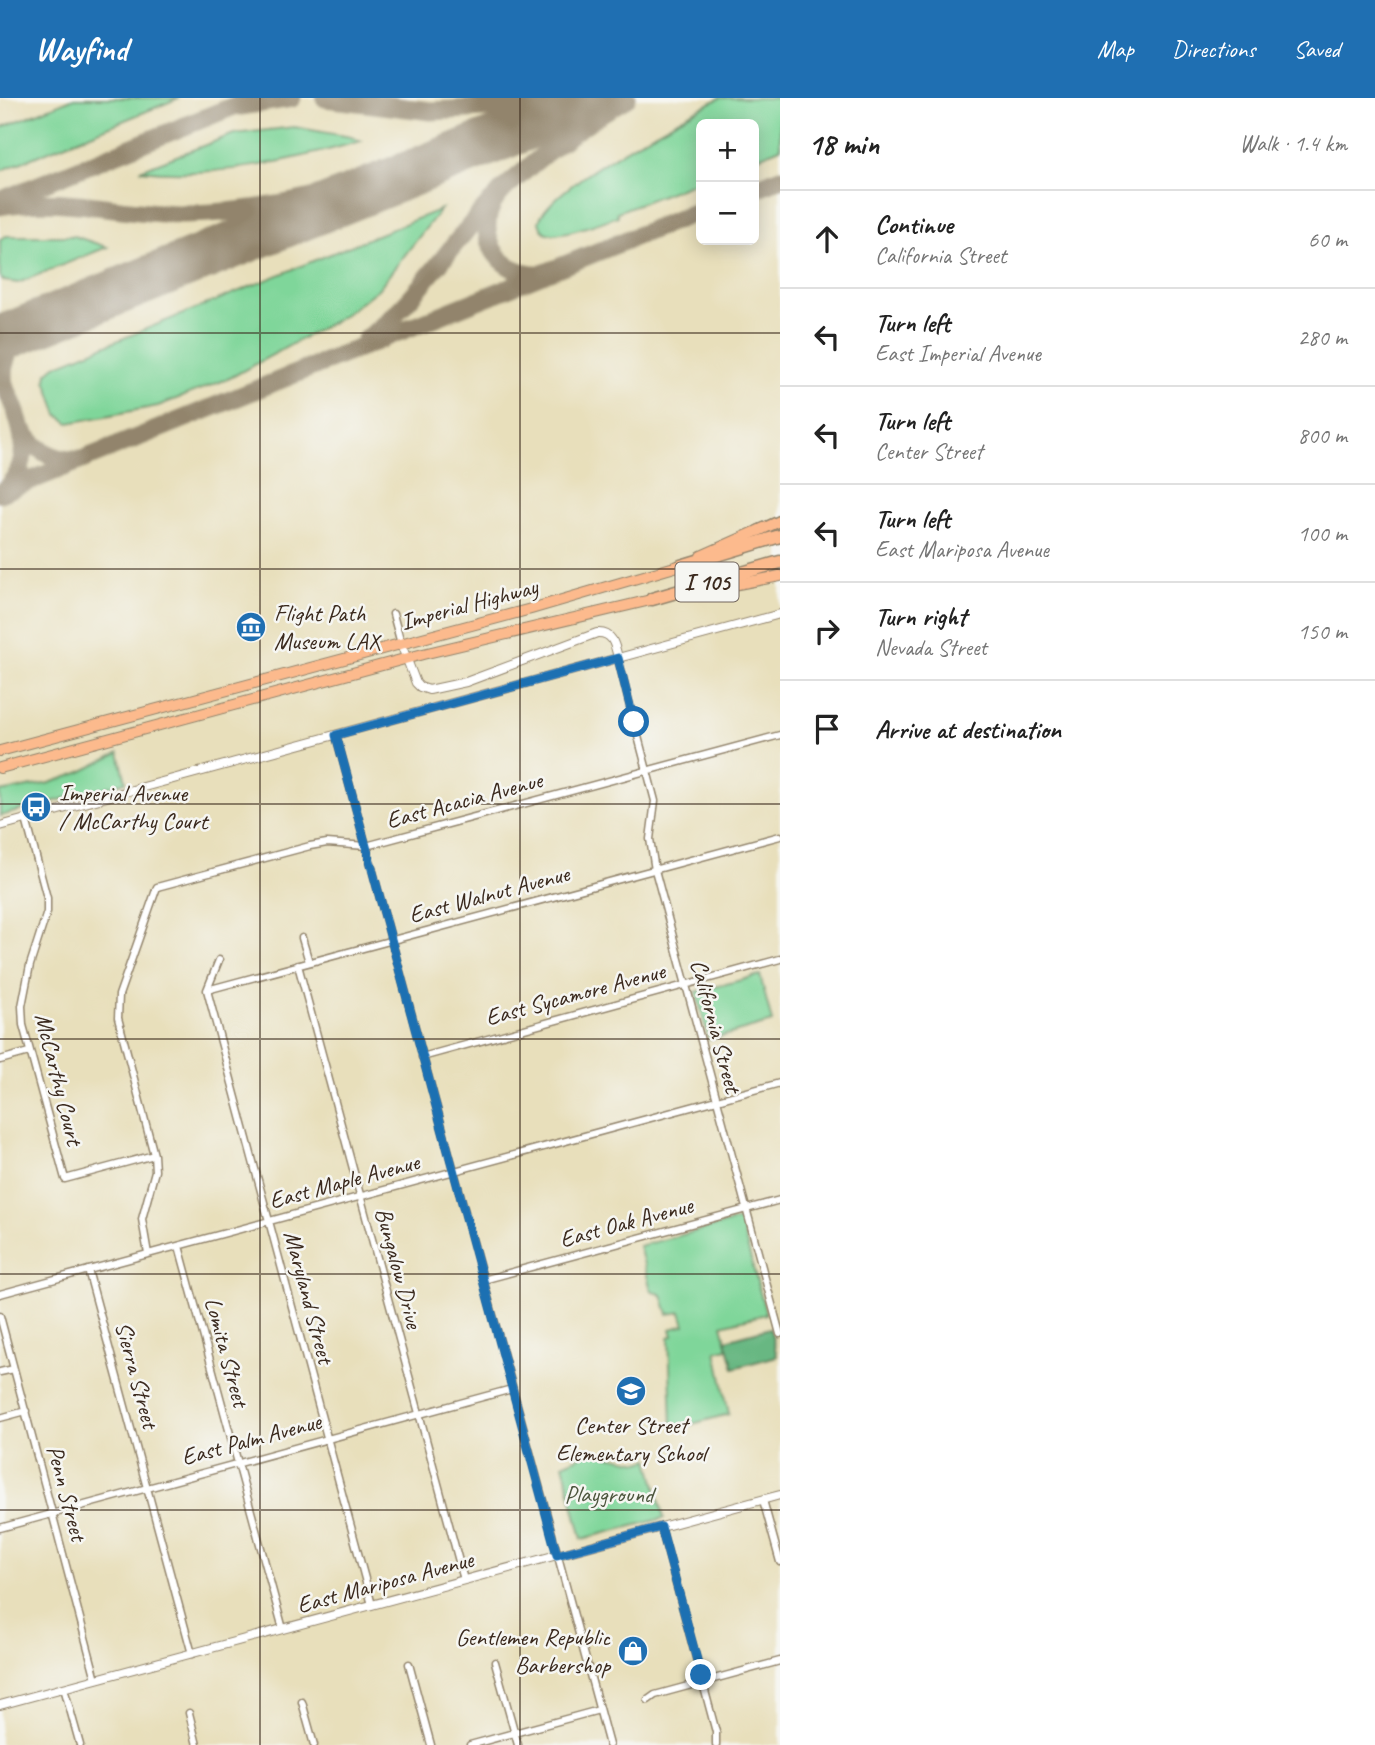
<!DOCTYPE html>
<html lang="en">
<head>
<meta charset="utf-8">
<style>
  body { margin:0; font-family:Caveat,sans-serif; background:#f2f2f2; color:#222 }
  .controls { position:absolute; right:21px; top:21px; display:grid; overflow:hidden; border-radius:10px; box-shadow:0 4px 18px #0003 }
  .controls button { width:63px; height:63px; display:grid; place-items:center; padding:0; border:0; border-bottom:2px solid #e0e0e0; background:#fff; color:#222; font:35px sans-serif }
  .stop { position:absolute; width:21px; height:21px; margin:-16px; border:5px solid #1f6fb2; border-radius:50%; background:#fff }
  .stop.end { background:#1f6fb2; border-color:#fff; box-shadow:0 2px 7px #0008 }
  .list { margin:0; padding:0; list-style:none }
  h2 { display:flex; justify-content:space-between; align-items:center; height:91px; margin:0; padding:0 28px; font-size:30px }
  h2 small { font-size:23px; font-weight:400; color:#767676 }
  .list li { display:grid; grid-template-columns:46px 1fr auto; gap:21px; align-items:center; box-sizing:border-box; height:98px; padding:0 28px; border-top:2px solid #e0e0e0 }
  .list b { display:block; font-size:26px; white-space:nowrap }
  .list p { margin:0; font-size:23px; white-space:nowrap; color:#767676 }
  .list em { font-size:23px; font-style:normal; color:#767676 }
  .icon { flex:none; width:38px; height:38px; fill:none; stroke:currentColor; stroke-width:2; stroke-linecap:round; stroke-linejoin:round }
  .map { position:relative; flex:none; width:780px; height:1647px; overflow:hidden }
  header { display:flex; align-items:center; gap:42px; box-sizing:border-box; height:98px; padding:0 35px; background:#1f6fb2; color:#fff }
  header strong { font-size:33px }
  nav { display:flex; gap:38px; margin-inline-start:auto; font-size:24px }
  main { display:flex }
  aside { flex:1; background:#fff }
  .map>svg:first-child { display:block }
  .green { fill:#7fd69a; stroke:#5d805c; stroke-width:2 }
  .forest { fill:#67b782; stroke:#517050; stroke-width:2 }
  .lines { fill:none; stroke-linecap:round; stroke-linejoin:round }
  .taxiway { stroke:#92846c; stroke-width:19 }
  .runway { stroke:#92846c; stroke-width:47 }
  .minor-casing { stroke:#92846c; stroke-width:9 }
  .tertiary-casing { stroke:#92846c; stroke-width:10 }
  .primary-casing { stroke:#92846c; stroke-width:12 }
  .trunk-casing { stroke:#92846c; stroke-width:13 }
  .motorway-casing { stroke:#92846c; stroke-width:15 }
  .minor { stroke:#fff; stroke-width:6 }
  .tertiary { stroke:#fff; stroke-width:8 }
  .primary { stroke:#fcba8d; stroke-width:10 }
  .trunk { stroke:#fcba8d; stroke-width:10 }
  .motorway { stroke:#fcba8d; stroke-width:12 }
  .route { stroke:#1f6fb2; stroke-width:9 }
  .grid { fill:none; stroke:#3b2a1e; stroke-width:2; stroke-opacity:0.55 }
  .labels { text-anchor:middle; stroke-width:5; stroke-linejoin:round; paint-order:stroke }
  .shield { fill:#f6f6f2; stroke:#73675e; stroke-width:2 }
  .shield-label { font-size:23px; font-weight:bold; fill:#3b2a1e }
  .street-label { font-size:24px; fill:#3b2a1e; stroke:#f6f6f2 }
  .poi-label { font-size:24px; fill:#3b2a1e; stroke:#f6f6f2; text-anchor:start }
  .park-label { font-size:24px; fill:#4c553d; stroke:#f6f6f2 }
</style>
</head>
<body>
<header>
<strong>Wayfind</strong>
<nav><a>Map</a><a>Directions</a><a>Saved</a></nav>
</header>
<main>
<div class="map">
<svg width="780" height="1647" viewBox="0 0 780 1647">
  <rect width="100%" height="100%" fill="#f6f6f2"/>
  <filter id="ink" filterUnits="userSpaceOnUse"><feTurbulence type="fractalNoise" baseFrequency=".0143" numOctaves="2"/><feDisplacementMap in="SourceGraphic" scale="14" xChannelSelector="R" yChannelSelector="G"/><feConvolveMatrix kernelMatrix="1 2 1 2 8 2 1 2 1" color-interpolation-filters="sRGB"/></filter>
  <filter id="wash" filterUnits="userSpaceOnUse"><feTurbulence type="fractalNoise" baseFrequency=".00686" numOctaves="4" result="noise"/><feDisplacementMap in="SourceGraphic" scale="28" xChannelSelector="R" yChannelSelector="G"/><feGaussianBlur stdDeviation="1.57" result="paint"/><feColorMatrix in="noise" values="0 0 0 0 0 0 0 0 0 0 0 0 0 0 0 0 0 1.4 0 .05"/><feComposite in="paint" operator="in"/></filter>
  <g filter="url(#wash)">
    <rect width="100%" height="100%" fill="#e8dfbb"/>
    <!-- green -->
    <path class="green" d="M74,0H179L0,73V30Z
      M720,0H780V50L754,61V26H701V82L617,114L618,118C604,123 556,142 545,134C541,132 540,128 539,124C547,89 684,18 720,0Z
      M294,29L351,39L361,43C291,63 213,81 140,72L234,36Z
      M441,111L378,191L340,220L230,280L158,308L69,325L58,317L46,282L47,275L55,268Z
      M6,138H74L107,149L18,185L4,183L0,179V141Z
      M119,655L126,684L0,718V694L50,685L79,675Z
      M760,877L772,924L709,942L696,894Z
      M740,1122L766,1216L722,1227L728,1250L716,1253L729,1316L674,1331L672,1327L669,1239L673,1238L671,1231L685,1227L681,1214L668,1216L662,1197L651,1192L639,1148Z
      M589,1354L640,1364L649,1361L664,1420L582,1441L563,1366Z"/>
    <!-- forest -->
    <path class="forest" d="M770,1230L777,1258L734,1270L726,1242Z"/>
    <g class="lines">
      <!-- taxiway -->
      <path class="taxiway" d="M325,0L431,13L486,10L549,0
        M241,8L292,0
        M754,91L780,80
        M4,101L254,0
        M0,108C62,96 123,116 185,116C284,115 377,84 470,52
        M543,176C525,177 507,171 496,156C485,141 484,121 493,105C499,94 509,86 519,78C552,48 588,22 627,0
        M0,229L18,231L34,227
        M366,241C416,204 448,149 491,104
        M0,276C16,315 42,359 3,393
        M5,287C0,256 17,239 42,225
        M23,332C36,353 54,363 79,362
        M0,395L701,112"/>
      <!-- runway -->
      <path class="runway" d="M0,241L599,0"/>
    </g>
  </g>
  <g filter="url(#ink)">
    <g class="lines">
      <!-- minor casing -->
      <g class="minor-casing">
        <path id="minor" d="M393,516L401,546
          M618,560L634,624
          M635,627L655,703L650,741L655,772L780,1236
          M336,637L609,1647
          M26,721L47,800V814L30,867L22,908L23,927L65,1081L154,1057
          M302,840L309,864
          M219,862L207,892L372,1507
          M298,867L464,1482
          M207,892L780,738
          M422,959L780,861
          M0,962L29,954
          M179,1148L283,1531
          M148,1156L142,1121L155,1073L154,1057L118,920L119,897L157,789L310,748L327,745L366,748L780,637
          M88,1172L192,1556
          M483,1182L780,1102
          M0,1196L780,985
          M0,1218L96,1581
          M0,1274L14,1271
          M0,1320L26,1313
          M763,1402L780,1464
          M661,1429L716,1634V1647
          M0,1430L512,1291
          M495,1564L518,1647
          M409,1566L431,1647
          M64,1590L80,1647
          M648,1602L655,1597L780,1563
          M302,1604L314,1647
          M189,1615L197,1647
          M470,1647L599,1612"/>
      </g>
      <!-- tertiary casing -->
      <g class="tertiary-casing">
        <path id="tertiary" d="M401,546L416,585L420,589L429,592L466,584L597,535C613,534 615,547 618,560
          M0,728L780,516
          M0,1607L780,1397"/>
      </g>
      <!-- primary casing -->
      <g class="primary-casing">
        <path id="primary" d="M701,458L764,430
          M691,495L780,478
          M0,653L531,511L685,466
          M0,670L423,556L659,500"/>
      </g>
      <!-- trunk casing -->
      <g class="trunk-casing">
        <path id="trunk" d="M758,433L780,423"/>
      </g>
      <!-- motorway casing -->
      <g class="motorway-casing">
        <path id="motorway" d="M681,468L780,438
          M652,501L780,464"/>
      </g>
      <!-- minor -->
      <use href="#minor" class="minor"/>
      <!-- tertiary -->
      <use href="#tertiary" class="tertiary"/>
      <!-- primary -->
      <use href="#primary" class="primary"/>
      <!-- trunk -->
      <use href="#trunk" class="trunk"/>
      <!-- motorway -->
      <use href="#motorway" class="motorway"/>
    </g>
  </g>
  <g class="lines" filter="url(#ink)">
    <!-- route -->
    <path class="route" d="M634,624L618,560L336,637L557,1457L661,1429L701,1577"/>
  </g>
  <!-- grid -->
  <path class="grid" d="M260,0V1647M520,0V1647M0,235H780M0,471H780M0,706H780M0,941H780M0,1176H780M0,1412H780"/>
  <!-- icons -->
  <defs>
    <g id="museum-disc" transform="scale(1.575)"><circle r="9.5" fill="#1f6fb2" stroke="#f6f6f2"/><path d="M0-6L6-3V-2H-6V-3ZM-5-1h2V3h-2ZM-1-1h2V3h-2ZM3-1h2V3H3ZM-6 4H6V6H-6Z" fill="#fff"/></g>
    <g id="bus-disc" transform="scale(1.575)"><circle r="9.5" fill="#1f6fb2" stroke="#f6f6f2"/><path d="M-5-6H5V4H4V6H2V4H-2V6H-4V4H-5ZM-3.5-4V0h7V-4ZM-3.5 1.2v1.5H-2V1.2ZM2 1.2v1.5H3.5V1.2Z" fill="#fff"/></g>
    <g id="school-disc" transform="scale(1.575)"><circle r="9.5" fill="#1f6fb2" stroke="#f6f6f2"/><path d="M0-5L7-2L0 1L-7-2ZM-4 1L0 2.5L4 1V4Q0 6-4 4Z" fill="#fff"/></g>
    <g id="shop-disc" transform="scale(1.575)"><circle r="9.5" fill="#1f6fb2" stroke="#f6f6f2"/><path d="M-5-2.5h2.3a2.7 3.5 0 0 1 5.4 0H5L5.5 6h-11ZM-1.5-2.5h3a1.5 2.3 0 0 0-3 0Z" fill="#fff"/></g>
  </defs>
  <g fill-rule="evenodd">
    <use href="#museum-disc" x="251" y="529"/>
    <use href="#bus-disc" x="36" y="709"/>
    <use href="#school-disc" x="631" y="1293"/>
    <use href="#shop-disc" x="633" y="1553"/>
  </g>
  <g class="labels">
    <!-- shield labels -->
    <rect class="shield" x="675.5" y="464.5" width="63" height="39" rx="5"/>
    <g class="shield-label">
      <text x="707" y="492">I 105</text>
    </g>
    <!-- street labels -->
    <g class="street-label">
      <text transform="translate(469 506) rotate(-15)" y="8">Imperial Highway</text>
      <text transform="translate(464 702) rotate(-15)" y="8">East Acacia Avenue</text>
      <text transform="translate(489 796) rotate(-15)" y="8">East Walnut Avenue</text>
      <text transform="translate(575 896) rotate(-15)" y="8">East Sycamore Avenue</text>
      <text transform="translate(716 928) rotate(75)" y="8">California Street</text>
      <text transform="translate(59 981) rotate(76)" y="8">McCarthy Court</text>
      <text transform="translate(344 1083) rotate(-15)" y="8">East Maple Avenue</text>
      <text transform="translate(626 1124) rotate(-15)" y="8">East Oak Avenue</text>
      <text transform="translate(399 1170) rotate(75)" y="8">Bungalow Drive</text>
      <text transform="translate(309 1199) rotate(75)" y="8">Maryland Street</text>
      <text transform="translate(227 1254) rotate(75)" y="8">Lomita Street</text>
      <text transform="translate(137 1277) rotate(75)" y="8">Sierra Street</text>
      <text transform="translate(251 1341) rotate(-15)" y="8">East Palm Avenue</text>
      <text transform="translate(67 1395) rotate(75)" y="8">Penn Street</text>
      <text transform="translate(385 1484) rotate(-15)" y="8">East Mariposa Avenue</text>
    </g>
    <!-- poi labels -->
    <g class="poi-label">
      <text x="274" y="523">Flight Path<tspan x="274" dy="28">Museum LAX</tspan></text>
      <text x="59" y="703">Imperial Avenue<tspan x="59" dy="28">/ McCarthy Court</tspan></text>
      <text x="631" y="1335" text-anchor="middle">Center Street<tspan x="631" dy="28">Elementary School</tspan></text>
      <text x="610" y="1547" text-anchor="end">Gentlemen Republic<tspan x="610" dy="28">Barbershop</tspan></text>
    </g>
    <!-- park labels -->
    <g class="park-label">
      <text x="609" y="1404">Playground</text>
    </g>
  </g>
</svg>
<div class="controls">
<button>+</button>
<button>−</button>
</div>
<div class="stop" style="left:634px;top:624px"></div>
<div class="stop end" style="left:701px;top:1577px"></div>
</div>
<aside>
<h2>18 min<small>Walk · 1.4 km</small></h2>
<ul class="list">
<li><svg class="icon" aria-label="ahead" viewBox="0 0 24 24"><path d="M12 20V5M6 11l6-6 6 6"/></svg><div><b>Continue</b><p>California Street</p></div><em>60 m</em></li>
<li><svg class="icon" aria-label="left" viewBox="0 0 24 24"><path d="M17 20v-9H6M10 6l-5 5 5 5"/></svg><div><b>Turn left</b><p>East Imperial Avenue</p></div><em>280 m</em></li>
<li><svg class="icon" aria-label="left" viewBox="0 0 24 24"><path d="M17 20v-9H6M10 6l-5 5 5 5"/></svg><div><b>Turn left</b><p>Center Street</p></div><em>800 m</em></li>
<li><svg class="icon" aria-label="left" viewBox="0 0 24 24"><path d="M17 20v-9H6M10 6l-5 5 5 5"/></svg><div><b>Turn left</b><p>East Mariposa Avenue</p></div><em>100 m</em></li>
<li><svg class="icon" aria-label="right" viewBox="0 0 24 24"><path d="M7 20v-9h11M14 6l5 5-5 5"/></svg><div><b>Turn right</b><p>Nevada Street</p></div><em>150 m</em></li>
<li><svg class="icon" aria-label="arrive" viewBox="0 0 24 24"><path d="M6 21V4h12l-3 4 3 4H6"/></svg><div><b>Arrive at destination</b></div></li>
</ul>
</aside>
</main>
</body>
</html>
